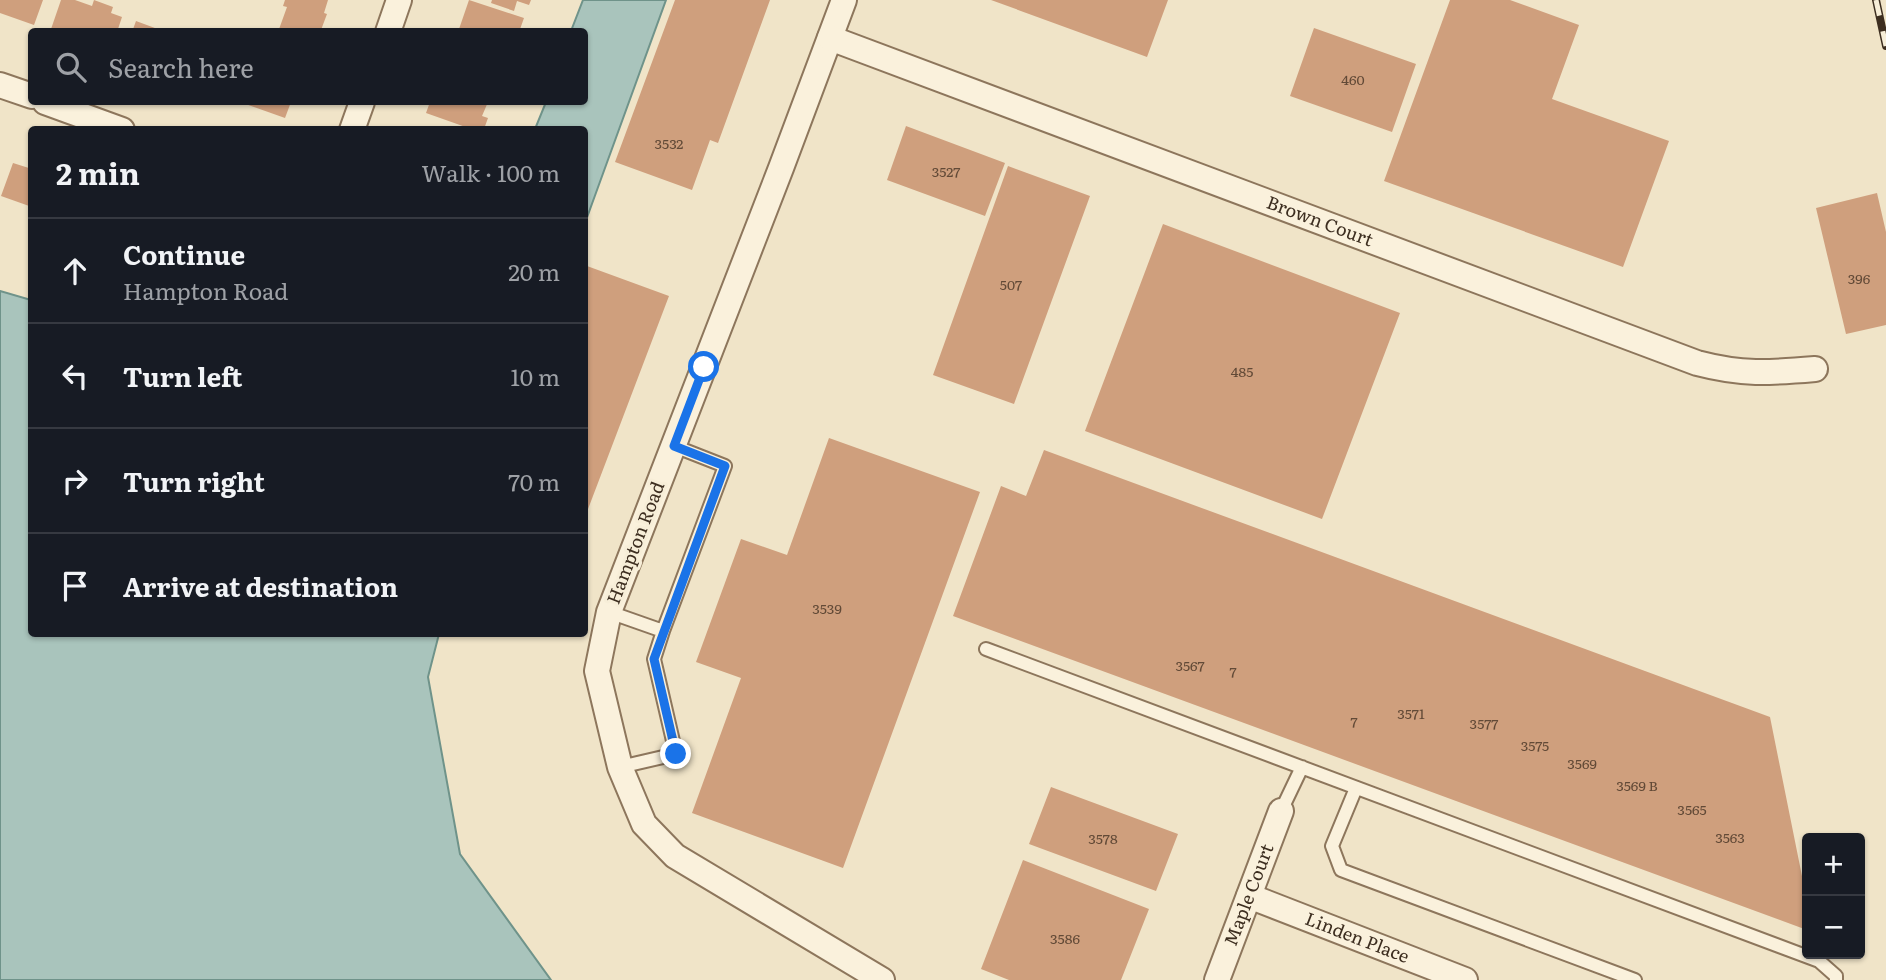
<!DOCTYPE html>
<html lang="en">
<head>
<meta charset="utf-8">
<style>
  body { margin:0; font-family:Literata,serif; background:#242831; color:#f1f3f6 }
  .controls { position:absolute; right:21px; bottom:21px; display:grid; overflow:hidden; border-radius:7px; box-shadow:0 2px 5px #0004 }
  .controls button { width:63px; height:63px; display:grid; place-items:center; padding:0; border:0; border-bottom:2px solid #363941; background:#171b24; color:#f1f3f6; font:35px sans-serif }
  .stop { position:absolute; width:21px; height:21px; margin:-16px; border:5px solid #1a73e8; border-radius:50%; background:#fff }
  .stop.end { background:#1a73e8; border-color:#fff; box-shadow:0 2px 7px #0008 }
  .list { margin:0; padding:0; list-style:none }
  h2 { display:flex; justify-content:space-between; align-items:center; height:91px; margin:0; padding:0 28px; font-size:30px }
  h2 small { font-size:23px; font-weight:400; color:#9ea1a6 }
  .list li { display:grid; grid-template-columns:46px 1fr auto; gap:21px; align-items:center; box-sizing:border-box; height:105px; padding:0 28px; border-top:2px solid #363941 }
  .list b { display:block; font-size:26px; white-space:nowrap }
  .list p { margin:0; font-size:23px; white-space:nowrap; color:#9ea1a6 }
  .list em { font-size:23px; font-style:normal; color:#9ea1a6 }
  .icon { flex:none; width:38px; height:38px; fill:none; stroke:currentColor; stroke-width:2; stroke-linecap:round; stroke-linejoin:round }
  .map { position:relative; flex:none; width:1886px; height:980px; overflow:hidden }
  .search { position:absolute; background:#171b24; box-shadow:0 2px 5px #0004; left:28px; top:28px; width:560px; height:77px; display:flex; align-items:center; gap:18px; box-sizing:border-box; padding:0 24px; border-radius:7px; color:#9ea1a6; font-size:26px }
  .panel { position:absolute; background:#171b24; box-shadow:0 2px 5px #0004; left:28px; top:126px; width:560px; height:511px; border-radius:7px }
  .map>svg:first-child { display:block }
  .water { fill:#a9c4bc; stroke:#6f938a; stroke-width:2 }
  .building { fill:#cf9f7d }
  .lines { fill:none; stroke-linecap:round; stroke-linejoin:round }
  .lane-casing { stroke:#8d765c; stroke-width:16 }
  .street-casing { stroke:#8d765c; stroke-width:28 }
  .lane { stroke:#faf1dc; stroke-width:12 }
  .street { stroke:#faf1dc; stroke-width:24 }
  .rail-casing { stroke:#3d2e20; stroke-width:8 }
  .rail { stroke:#f7eed8; stroke-width:5; stroke-dasharray:16; stroke-linecap:butt }
  .route { stroke:#1a73e8; stroke-width:9 }
  .labels { text-anchor:middle; stroke-width:6; stroke-linejoin:round; paint-order:stroke }
  .number-label { font-size:14px; fill:#624a37 }
  .street-label { font-size:18px; fill:#3d2e20; stroke:#f7eed8 }
</style>
</head>
<body>
<div class="map">
<svg width="1886" height="980" viewBox="0 0 1886 980">
  <rect width="100%" height="100%" fill="#f0e4c8"/>
  <!-- water -->
  <path class="water" d="M583,0H666L585,223L584,130L535,129L546,102H584V32L571,31Z
    M0,291L31,300L32,634H439L428,677L460,854L551,980H0Z"/>
  <!-- building -->
  <path class="building" d="M0,0H43L34,25L0,13Z
    M61,0H75L92,6L94,0L113,7L111,13L122,17L117,32H50Z
    M285,0H328L324,13L327,14L321,30L278,32L287,7L283,6Z
    M469,0L524,18L519,32H458Z
    M492,0H531L529,5L517,1L514,11L491,3Z
    M675,0H770L718,143L710,140L692,190L615,162Z
    M991,0H1168L1147,57Z
    M1450,0H1510L1579,25L1552,99L1669,141L1623,267L1384,181Z
    M136,21L163,31V32H132Z
    M1314,28L1416,64L1392,132L1290,96Z
    M240,102H291L285,118Z
    M430,102H488L482,116L488,118L484,129L479,127L474,130L426,113Z
    M906,126L1005,163L985,216L887,180Z
    M13,163L32,169V207L1,196Z
    M1008,166L1090,196L1014,404L933,375Z
    M1877,193L1886,232V325L1846,334L1816,208Z
    M1163,224L1400,313L1322,519L1085,431Z
    M587,266L669,296L585,517L584,271Z
    M829,438L980,492L843,868L692,813L741,678L696,662L741,539L787,555Z
    M1044,450L1770,717L1807,901V930L953,616L1001,486L1026,496Z
    M1051,787L1178,834L1156,891L1029,844Z
    M1023,860L1149,909L1121,980H1009L981,969Z"/>
  <g class="lines">
    <!-- lane casing -->
    <g class="lane-casing">
      <path id="lane" d="M609,612L663,631L654,659L676,754L620,767
        M663,631L725,466L674,446
        M986,649L1819,961L1836,976V980
        M1356,788L1332,846L1341,870L1635,980
        M1281,811L1302,767"/>
    </g>
    <!-- street casing -->
    <g class="street-casing">
      <g id="street">
        <path d="M844,0L781,168L609,612L597,671L620,767L644,824L675,856L882,980"/>
        <path d="M388,32L399,0"/>
        <path id="s1" d="M830,38L1697,363C1743,375 1768,373 1815,369"/>
        <path d="M0,85L32,96"/>
        <path d="M45,102L122,130"/>
        <path d="M352,130L362,102"/>
        <path id="s2" d="M1249,896L1465,980"/>
        <path id="s3" d="M1217,980L1281,811"/>
      </g>
    </g>
    <!-- lane -->
    <use href="#lane" class="lane"/>
    <!-- street -->
    <use href="#street" class="street"/>
    <!-- rail casing -->
    <g class="rail-casing">
      <path id="rail" d="M1876,0L1886,46"/>
    </g>
    <!-- rail -->
    <use href="#rail" class="rail"/>
  </g>
  <g class="lines">
    <!-- route -->
    <path class="route" d="M676,754L654,659L725,466L674,446L704,367"/>
  </g>
  <g class="labels">
    <!-- number labels -->
    <g class="number-label">
      <text x="1353" y="85">460</text>
      <text x="669" y="149">3532</text>
      <text x="946" y="177">3527</text>
      <text x="1859" y="284">396</text>
      <text x="1011" y="290">507</text>
      <text x="1242" y="377">485</text>
      <text x="827" y="614">3539</text>
      <text x="1190" y="671">3567</text>
      <text x="1233" y="677">7</text>
      <text x="1411" y="719">3571</text>
      <text x="1354" y="727">7</text>
      <text x="1484" y="729">3577</text>
      <text x="1535" y="751">3575</text>
      <text x="1582" y="769">3569</text>
      <text x="1637" y="791">3569 B</text>
      <text x="1692" y="815">3565</text>
      <text x="1730" y="843">3563</text>
      <text x="1103" y="844">3578</text>
      <text x="1065" y="944">3586</text>
    </g>
    <!-- street labels -->
    <g class="street-label">
      <text dy="6" stroke="none"><textPath href="#s1" startOffset="523">Brown Court</textPath></text>
      <text transform="translate(636 543) rotate(-69)" y="6">Hampton Road</text>
      <text dy="6" stroke="none"><textPath href="#s3" startOffset="91">Maple Court</textPath></text>
      <text dy="6" stroke="none"><textPath href="#s2" startOffset="116">Linden Place</textPath></text>
    </g>
  </g>
</svg>
<div class="controls">
<button>+</button>
<button>−</button>
</div>
<div class="stop" style="left:704px;top:367px"></div>
<div class="stop end" style="left:676px;top:754px"></div>
<div class="search"><svg class="icon" aria-label="search" viewBox="0 0 24 24"><circle cx="10" cy="10" r="6"/><path d="M15 15l6 6"/></svg>Search here</div>
<section class="panel">
<h2>2 min<small>Walk · 100 m</small></h2>
<ul class="list">
<li><svg class="icon" aria-label="ahead" viewBox="0 0 24 24"><path d="M12 20V5M6 11l6-6 6 6"/></svg><div><b>Continue</b><p>Hampton Road</p></div><em>20 m</em></li>
<li><svg class="icon" aria-label="left" viewBox="0 0 24 24"><path d="M17 20v-9H6M10 6l-5 5 5 5"/></svg><div><b>Turn left</b></div><em>10 m</em></li>
<li><svg class="icon" aria-label="right" viewBox="0 0 24 24"><path d="M7 20v-9h11M14 6l5 5-5 5"/></svg><div><b>Turn right</b></div><em>70 m</em></li>
<li><svg class="icon" aria-label="arrive" viewBox="0 0 24 24"><path d="M6 21V4h12l-3 4 3 4H6"/></svg><div><b>Arrive at destination</b></div></li>
</ul>
</section>
</div>
</body>
</html>
